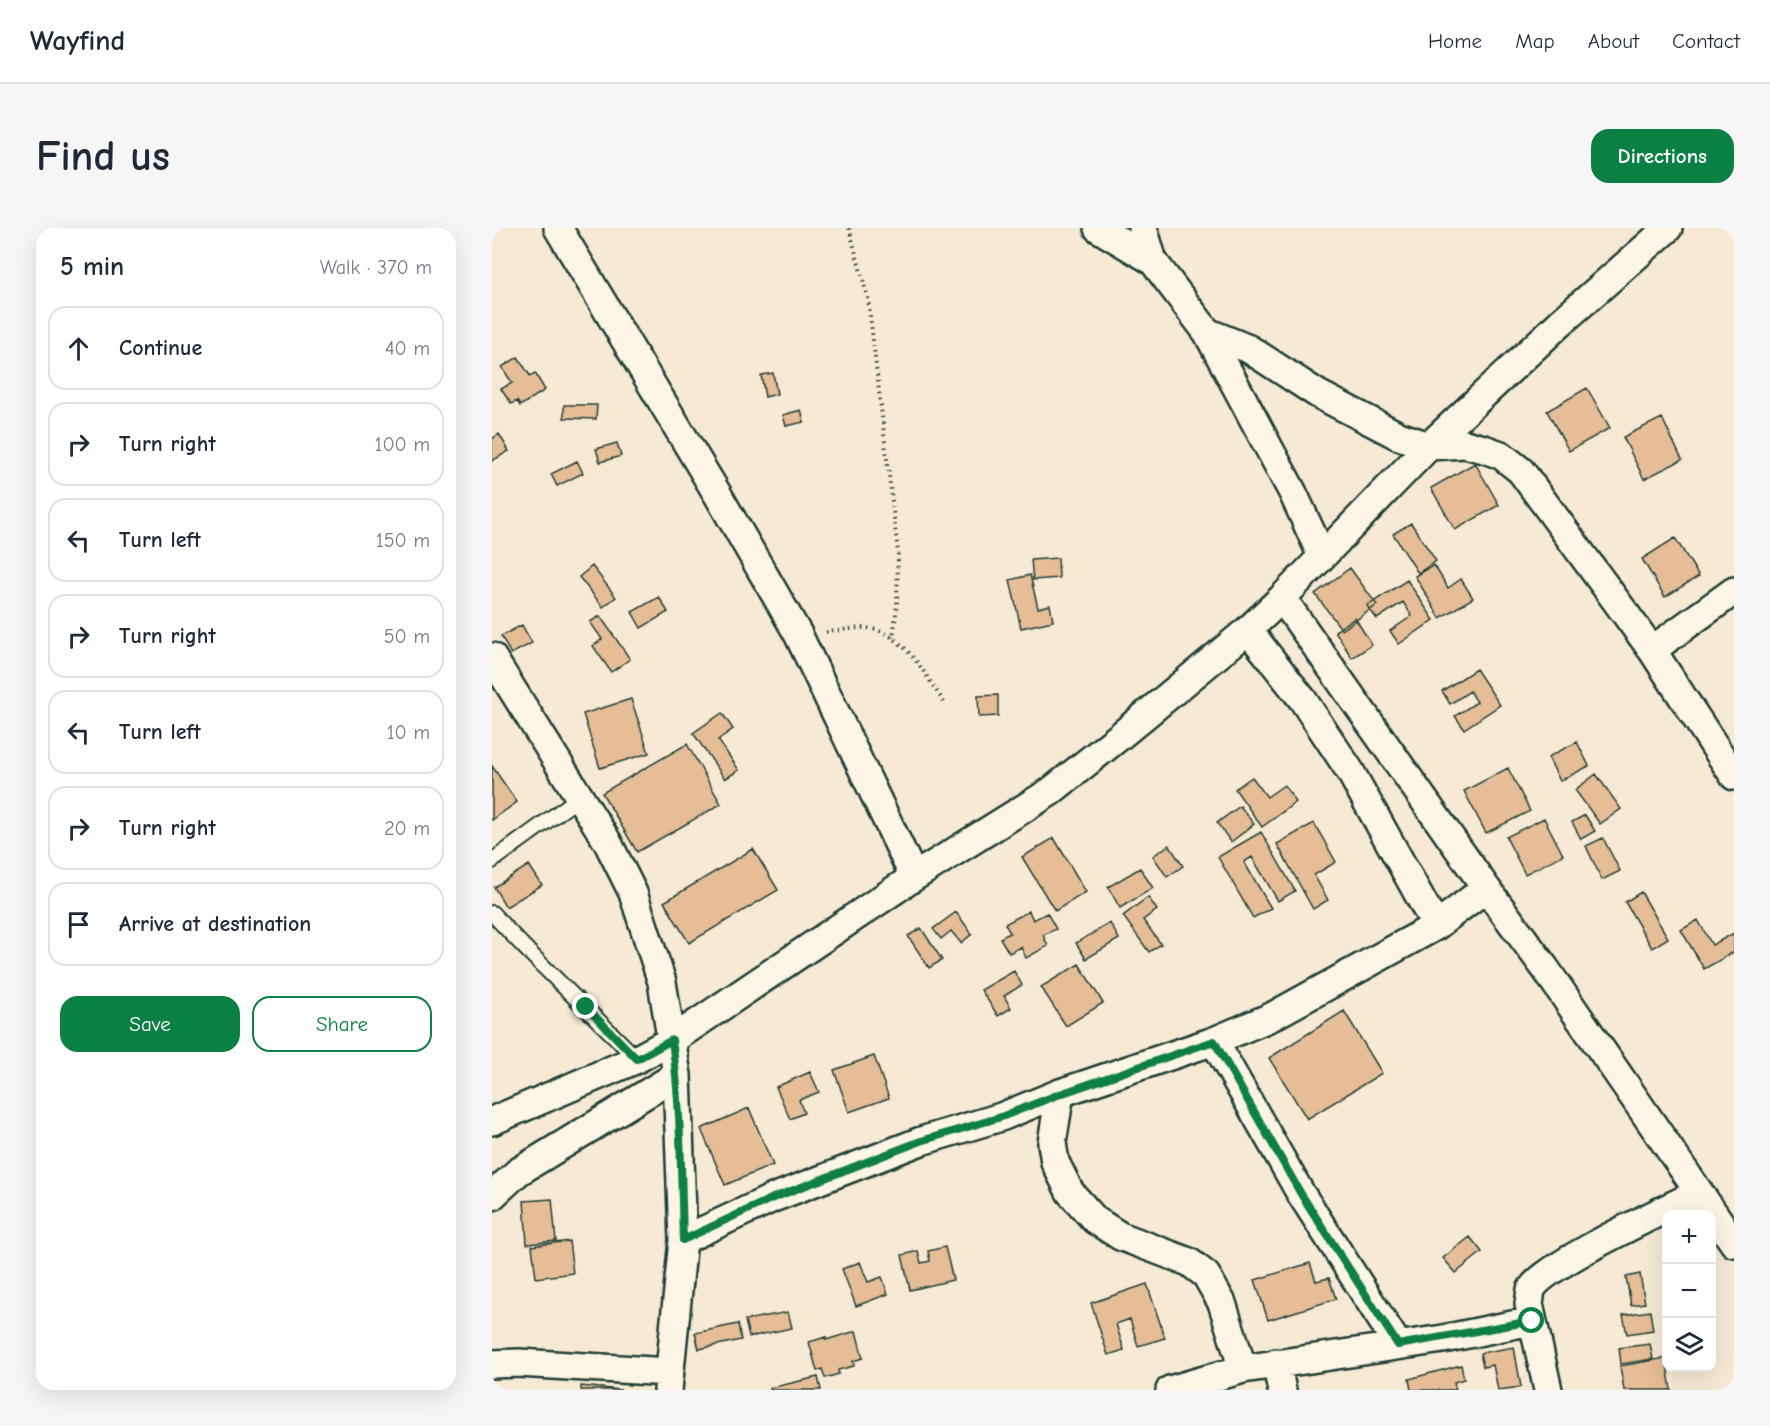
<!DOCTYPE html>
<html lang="en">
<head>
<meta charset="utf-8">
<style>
  body { margin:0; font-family:"Comic Neue",sans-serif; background:#f6f6f7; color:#1f2937 }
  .controls { position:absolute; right:18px; bottom:18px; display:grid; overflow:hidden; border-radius:12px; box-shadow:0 6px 24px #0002 }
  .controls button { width:54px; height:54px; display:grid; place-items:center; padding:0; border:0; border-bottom:2px solid #e0e1e3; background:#fff; color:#1f2937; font:30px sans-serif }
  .stop { position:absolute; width:18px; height:18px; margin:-14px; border:4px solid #0b8043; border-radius:50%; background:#fff }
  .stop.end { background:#0b8043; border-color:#fff; box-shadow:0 2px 6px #0008 }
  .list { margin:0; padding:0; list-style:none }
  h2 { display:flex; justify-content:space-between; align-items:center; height:78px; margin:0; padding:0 24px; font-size:26px }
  h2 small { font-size:20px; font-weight:400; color:#747a83 }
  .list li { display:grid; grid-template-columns:39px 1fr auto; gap:18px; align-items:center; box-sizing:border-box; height:84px; margin:0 12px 12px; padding:0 12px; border:2px solid #e0e1e3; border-radius:18px }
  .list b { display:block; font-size:22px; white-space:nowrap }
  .list em { font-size:20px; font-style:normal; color:#747a83 }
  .actions { display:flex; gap:12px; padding:18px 24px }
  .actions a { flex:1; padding:14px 0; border:2px solid #0b8043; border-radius:18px; text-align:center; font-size:21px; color:#0b8043 }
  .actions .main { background:#0b8043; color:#fff }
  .icon { flex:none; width:33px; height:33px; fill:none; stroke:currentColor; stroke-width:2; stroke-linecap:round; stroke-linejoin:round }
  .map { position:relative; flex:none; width:1242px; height:1162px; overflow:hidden; border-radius:18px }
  header { display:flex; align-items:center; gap:36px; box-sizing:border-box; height:84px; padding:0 30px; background:#fff; border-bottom:2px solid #e0e1e3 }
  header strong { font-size:28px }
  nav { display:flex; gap:33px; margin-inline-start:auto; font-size:21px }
  .intro { display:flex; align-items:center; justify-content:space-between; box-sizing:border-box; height:144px; padding:0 36px }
  h1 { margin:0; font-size:42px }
  .button { padding:15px 27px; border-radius:18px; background:#0b8043; color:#fff; font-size:21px; font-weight:700 }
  main { display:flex; gap:36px; padding:0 36px }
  aside { flex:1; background:#fff; border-radius:18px; box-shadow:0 6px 24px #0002 }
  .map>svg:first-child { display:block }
  .building { fill:#e5bd96; stroke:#1f3d34; stroke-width:1.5 }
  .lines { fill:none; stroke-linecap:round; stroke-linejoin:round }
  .lane-casing { stroke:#1f3d34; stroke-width:18 }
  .street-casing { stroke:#1f3d34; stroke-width:32 }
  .path { stroke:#1f3d34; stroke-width:4; stroke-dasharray:1.5 4.5; stroke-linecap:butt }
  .lane { stroke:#fcf5e5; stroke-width:14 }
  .street { stroke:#fcf5e5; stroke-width:27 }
  .route { stroke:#0b8043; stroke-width:8 }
</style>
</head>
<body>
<header>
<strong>Wayfind</strong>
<nav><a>Home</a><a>Map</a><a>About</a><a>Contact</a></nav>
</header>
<div class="intro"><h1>Find us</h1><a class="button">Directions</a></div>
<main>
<aside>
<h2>5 min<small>Walk · 370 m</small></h2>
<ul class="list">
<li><svg class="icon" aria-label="ahead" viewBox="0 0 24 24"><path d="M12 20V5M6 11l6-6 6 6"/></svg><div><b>Continue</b></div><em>40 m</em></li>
<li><svg class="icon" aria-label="right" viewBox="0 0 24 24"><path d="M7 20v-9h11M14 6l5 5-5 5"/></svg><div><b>Turn right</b></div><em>100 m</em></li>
<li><svg class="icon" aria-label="left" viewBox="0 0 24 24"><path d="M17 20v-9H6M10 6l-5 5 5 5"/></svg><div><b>Turn left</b></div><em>150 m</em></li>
<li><svg class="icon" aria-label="right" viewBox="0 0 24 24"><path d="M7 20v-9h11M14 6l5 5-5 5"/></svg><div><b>Turn right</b></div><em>50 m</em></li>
<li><svg class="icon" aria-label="left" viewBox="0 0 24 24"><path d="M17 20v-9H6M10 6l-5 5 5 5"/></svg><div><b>Turn left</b></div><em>10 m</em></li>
<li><svg class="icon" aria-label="right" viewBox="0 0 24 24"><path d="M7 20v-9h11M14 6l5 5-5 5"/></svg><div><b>Turn right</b></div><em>20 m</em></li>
<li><svg class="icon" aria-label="arrive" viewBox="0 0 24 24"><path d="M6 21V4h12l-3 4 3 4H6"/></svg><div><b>Arrive at destination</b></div></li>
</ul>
<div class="actions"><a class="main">Save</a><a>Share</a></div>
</aside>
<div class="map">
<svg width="1242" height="1162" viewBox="0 0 1242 1162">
  <rect width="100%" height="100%" fill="#f7ead5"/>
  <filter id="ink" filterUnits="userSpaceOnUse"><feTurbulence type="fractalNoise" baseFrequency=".0167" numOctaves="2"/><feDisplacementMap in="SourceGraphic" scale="12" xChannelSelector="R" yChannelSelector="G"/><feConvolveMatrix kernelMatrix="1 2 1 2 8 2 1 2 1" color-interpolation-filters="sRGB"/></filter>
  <g filter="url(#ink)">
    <!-- building -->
    <path class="building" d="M26,129L38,148L43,145L53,162L28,178L25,173L19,176L9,161L20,155L10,139Z
      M281,145L285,166L273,169L269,147Z
      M1095,160L1118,200L1077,223L1055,183Z
      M72,177H105L104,191L72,190Z
      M309,182L312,194L294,198L291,187Z
      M1170,190L1190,232L1152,251L1131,209Z
      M7,206L17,223L0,233V211Z
      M125,215L129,228L108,234L104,221Z
      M85,233L91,245L65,258L59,246Z
      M983,235L1007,277L963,302L939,260Z
      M919,295L944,333L926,345L901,306Z
      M1183,310L1207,348L1173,369L1150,331Z
      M566,330L567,350L541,352L539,332Z
      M942,337L956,360L969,351L981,370L948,390L923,348Z
      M100,338L124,369L111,379L87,349Z
      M858,340L885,377L850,402L823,366Z
      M538,347L546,380L558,377L561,393L529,400L518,352Z
      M915,352L942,392L907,416L898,403L920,388L911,374L885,391L875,378Z
      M167,369L176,384L149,400L140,384Z
      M108,388L138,431L119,444L101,418L110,411L98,394Z
      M863,390L880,417L860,430L843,403Z
      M30,397L40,415L19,426L9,408Z
      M984,441L1008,477L972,501L963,488L985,474L978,463L958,476L950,463Z
      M506,467V488L487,489L486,468Z
      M139,471L157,525L108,540L91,486Z
      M230,485L241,501L226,512L247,542L233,551L201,505Z
      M1085,514L1097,538L1068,553L1056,529Z
      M195,516L229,576L145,624L110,565Z
      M0,538L25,574L0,592Z
      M1016,540L1038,583L994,605L972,563Z
      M1104,546L1129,581L1108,596L1083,562Z
      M760,549L775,569L792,557L804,574L770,599L743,561Z
      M748,578L762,596L739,614L725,595Z
      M1093,587L1103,603L1089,611L1080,594Z
      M1052,590L1071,627L1033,646L1014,609Z
      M822,595L844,634L822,647L836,672L821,681L785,616Z
      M769,604L803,663L786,673L760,629L752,634L779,680L761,690L726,629Z
      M562,610L594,664L563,683L530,629Z
      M1111,610L1128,643L1110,652L1094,618Z
      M677,617L691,638L675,649L661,628Z
      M261,621L286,662L197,715L172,674Z
      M37,637L50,657L14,679L2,659Z
      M648,640L661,660L628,680L616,659Z
      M1149,664L1176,710L1160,720L1133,674Z
      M656,669L665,682L651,692L669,716L657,724L631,688Z
      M537,683L541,692L555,685L564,701L551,707L556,718L534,730L529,719L517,725L508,710L518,705L513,696Z
      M464,684L480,706L469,715L459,703L449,711L441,701Z
      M1206,692L1220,717L1242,705V724L1212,741L1189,702Z
      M618,695L627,711L594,731L584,715Z
      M429,700L450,732L437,740L416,708Z
      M587,736L611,775L574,798L549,759Z
      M522,743L530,757L512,768L519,780L506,788L489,762Z
      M852,783L890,845L815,891L777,830Z
      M382,828L397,870L357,884L342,842Z
      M318,844L327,864L307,872L312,885L298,891L284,859Z
      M257,880L281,937L233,957L209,901Z
      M60,971L64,1013L35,1016L32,973Z
      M978,1009L990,1024L964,1045L951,1030Z
      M77,1013L81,1045L44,1050L40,1018Z
      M453,1019L461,1052L418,1062L410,1027L426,1023L429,1035L438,1033L436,1023Z
      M368,1034L376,1054L390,1049L396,1066L364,1078L350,1041Z
      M818,1035L824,1053L837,1050L844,1071L776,1092L763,1052Z
      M1148,1046L1153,1075L1139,1077L1134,1049Z
      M655,1056L673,1110L646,1118L638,1091L624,1096L632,1122L616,1127L599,1075Z
      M1158,1083L1161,1102L1135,1106L1131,1087Z
      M296,1084L300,1100L257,1109L253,1092Z
      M246,1096L249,1112L207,1121L203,1105Z
      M364,1103L371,1130L361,1133L362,1138L346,1142L347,1146L333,1150L330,1141L325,1143L317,1114L334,1109V1112Z
      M1158,1116L1161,1131L1129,1136L1127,1120Z
      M1022,1119L1029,1159L1006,1162L1001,1137L991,1139L988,1125Z
      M1174,1130L1179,1162H1132L1128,1138Z
      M969,1137L972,1151L962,1154L964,1162H919L917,1151Z
      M326,1149L329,1162H279L278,1160Z
      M89,1158L129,1162H89Z"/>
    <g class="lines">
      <!-- lane casing -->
      <g class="lane-casing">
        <path id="lane" d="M0,633L88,569
          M0,685C46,736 97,782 145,831"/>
      </g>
      <!-- street casing -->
      <g class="street-casing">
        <path id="street" d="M66,0L226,267L306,406L422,649
          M606,0L661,33
          M651,0L661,33L715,104L801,265L830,328
          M715,104L757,121L826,166L907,208L937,218L973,216L992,221L1009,227L1029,243L1160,422L1242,548
          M790,370L994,660L1053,740L1242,1015
          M756,402L811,472L858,543L944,698
          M1160,422L1242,363
          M0,429L115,613L141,665L170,754L185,847L191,1012L176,1162
          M722,813L809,966L906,1117
          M568,865L560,915L563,934L578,964L603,992L628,1008L697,1034L714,1047L730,1075L751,1141
          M0,893L145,831L180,812L422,649L558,564L628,508L756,402L790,370L937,218L1068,95L1176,0
          M0,968L26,944L185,847
          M191,1012L281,970L429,913L509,889L568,865L722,813L779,789L944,698L994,660
          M784,1135L790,1162
          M0,1136L27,1135L177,1144
          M678,1162L751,1141L951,1111L1040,1093
          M1056,1162L1037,1076C1038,1072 1038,1066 1039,1062C1050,1038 1177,980 1206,965"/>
      </g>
      <!-- path -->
      <path class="path" d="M357,0L376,70L406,324L405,377L401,410
        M334,404C346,403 359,400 371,400C412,401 433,448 454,477"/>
      <!-- lane -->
      <use href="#lane" class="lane"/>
      <!-- street -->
      <use href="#street" class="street"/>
    </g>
  </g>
  <g class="lines" filter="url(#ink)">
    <!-- route -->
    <path class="route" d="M94,779L145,831L180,812C189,878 189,945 191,1012L281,970L429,913L509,889L568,866L722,813L809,966L906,1117L1040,1093"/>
  </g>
</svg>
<div class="controls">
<button>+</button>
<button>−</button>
<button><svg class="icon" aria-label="layers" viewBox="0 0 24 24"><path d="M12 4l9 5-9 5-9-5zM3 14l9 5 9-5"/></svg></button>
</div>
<div class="stop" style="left:1040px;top:1093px"></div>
<div class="stop end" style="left:94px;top:779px"></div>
</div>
</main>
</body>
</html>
